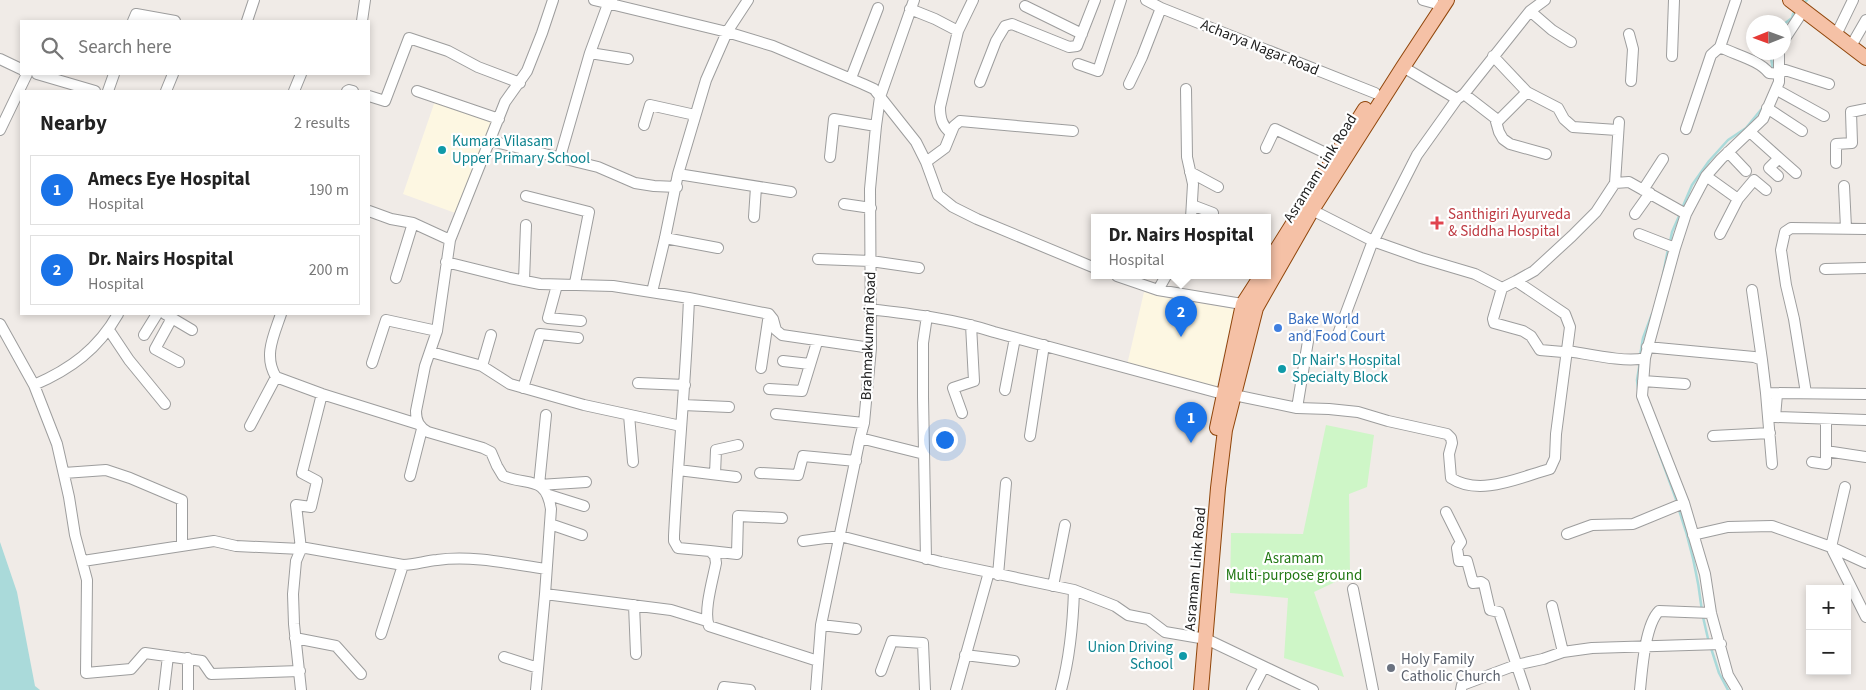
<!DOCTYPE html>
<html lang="en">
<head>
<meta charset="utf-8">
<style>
  body { margin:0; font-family:"Source Sans 3",sans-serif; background:#f2f2f2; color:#222 }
  .controls { position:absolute; right:15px; bottom:15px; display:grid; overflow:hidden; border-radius:0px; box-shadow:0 2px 8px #0003 }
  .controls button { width:45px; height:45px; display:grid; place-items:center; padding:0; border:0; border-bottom:1px solid #e0e0e0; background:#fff; color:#222; font:25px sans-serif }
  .compass { position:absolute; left:1746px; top:15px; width:45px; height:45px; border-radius:50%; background:#fff; box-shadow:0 2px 8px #0003; rotate:269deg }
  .you { position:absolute; left:944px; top:439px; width:18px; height:18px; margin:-12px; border:4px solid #fff; border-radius:50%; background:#1a73e8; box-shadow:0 0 0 8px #1a73e833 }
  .badge { display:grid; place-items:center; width:32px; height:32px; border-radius:50%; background:#1a73e8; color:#fff; font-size:16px; font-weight:700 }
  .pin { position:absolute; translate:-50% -41px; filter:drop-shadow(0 1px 2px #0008) }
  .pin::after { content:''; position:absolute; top:26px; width:18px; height:15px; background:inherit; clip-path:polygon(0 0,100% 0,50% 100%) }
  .popup { position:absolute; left:1091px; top:214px; width:180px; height:65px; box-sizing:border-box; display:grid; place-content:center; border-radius:0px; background:#fff; filter:drop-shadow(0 1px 4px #0005); font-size:16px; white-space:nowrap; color:#767676 }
  .popup b { font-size:19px; color:#222 }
  .popup::after { content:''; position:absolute; left:50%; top:100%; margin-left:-10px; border:10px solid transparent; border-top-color:#fff }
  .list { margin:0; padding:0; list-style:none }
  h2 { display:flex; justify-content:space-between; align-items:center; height:65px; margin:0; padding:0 20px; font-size:21px }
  h2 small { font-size:16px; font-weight:400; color:#767676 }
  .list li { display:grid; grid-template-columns:32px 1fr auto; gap:15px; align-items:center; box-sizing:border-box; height:70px; margin:0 10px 10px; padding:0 10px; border:1px solid #e0e0e0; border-radius:0px }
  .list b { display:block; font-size:19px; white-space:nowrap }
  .list p { margin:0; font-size:16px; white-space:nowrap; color:#767676 }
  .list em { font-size:16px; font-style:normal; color:#767676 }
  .icon { flex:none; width:28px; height:28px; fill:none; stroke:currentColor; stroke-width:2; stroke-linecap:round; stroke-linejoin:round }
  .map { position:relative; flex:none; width:1866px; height:690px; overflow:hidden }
  .search { position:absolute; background:#fff; box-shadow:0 2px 8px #0003; left:20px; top:20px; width:350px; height:55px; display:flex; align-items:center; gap:12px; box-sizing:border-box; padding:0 18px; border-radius:0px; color:#767676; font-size:19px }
  .panel { position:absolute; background:#fff; box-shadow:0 2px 8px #0003; left:20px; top:90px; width:350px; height:225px; border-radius:0px }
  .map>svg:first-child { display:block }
  .education { fill:#fdf7e2 }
  .park { fill:#cef6c7 }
  .water { fill:#aadada }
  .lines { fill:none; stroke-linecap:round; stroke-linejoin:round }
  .stream { stroke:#aadada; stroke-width:2.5 }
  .minor-casing { stroke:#9d9d9d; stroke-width:12 }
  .major-casing { stroke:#90460b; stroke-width:16 }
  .minor { stroke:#fff; stroke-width:10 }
  .major { stroke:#f5c1a6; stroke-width:14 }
  .culture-dot { fill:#0f9aa8; stroke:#fff; stroke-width:2 }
  .health-dot { fill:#e0444e; stroke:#fff; stroke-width:2 }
  .shop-dot { fill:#3f7fe0; stroke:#fff; stroke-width:2 }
  .worship-dot { fill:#6b7280; stroke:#fff; stroke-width:2 }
  .labels { text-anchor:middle; stroke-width:4.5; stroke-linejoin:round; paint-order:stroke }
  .street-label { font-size:15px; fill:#202020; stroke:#fff }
  .culture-label { font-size:15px; fill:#0d838f; stroke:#fff; text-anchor:start }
  .health-label { font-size:15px; fill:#be3a42; stroke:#fff; text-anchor:start }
  .shop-label { font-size:15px; fill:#366cbe; stroke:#fff; text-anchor:start }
  .park-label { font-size:15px; fill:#227814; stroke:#fff }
  .worship-label { font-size:15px; fill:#5b616d; stroke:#fff; text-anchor:start }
</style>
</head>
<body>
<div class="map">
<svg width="1866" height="690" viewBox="0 0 1866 690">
  <rect width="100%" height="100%" fill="#f0ebe7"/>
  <!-- education -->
  <path class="education" d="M435,101L495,121L458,214L403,194Z
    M1144,292L1157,296L1234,309L1216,388L1127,365Z"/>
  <!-- park -->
  <path class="park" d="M1326,425L1374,435L1367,487L1349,494L1350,575L1314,592L1344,677L1284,658L1288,598L1230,593L1231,533L1303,534Z"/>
  <!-- water -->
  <path class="water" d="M0,542L17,592L35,686L40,690H0Z"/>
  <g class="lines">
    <!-- stream -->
    <path class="stream" d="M1803,4L1807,0
      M1784,24L1792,18L1793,14L1797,10
      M1773,52L1771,58L1773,70
      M1683,206L1692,185L1709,161L1728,140L1746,128L1764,106
      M1670,242L1672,232L1680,214
      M1663,275L1668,249
      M1640,356L1643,338L1652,314
      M1638,389L1637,380L1640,362
      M1654,439L1677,502
      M1678,507C1690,541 1698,575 1702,611
      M1703,617L1709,643
      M1711,648L1719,673L1728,690"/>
    <!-- minor casing -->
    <g class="minor-casing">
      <path id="minor" d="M553,0L542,33L527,71L505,102L450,240L437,331L425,366L416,411C416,421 419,427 428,432L483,448L491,452L497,466L503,476C528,486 546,475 551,509L545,594L671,610L707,621
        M594,0L727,32L773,46L863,84L874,89L916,142L926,162L938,195L953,207L977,219L1095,268
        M1146,0L1161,8L1375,93
        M1423,0L1434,3
        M1736,0L1720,47C1736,55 1759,60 1769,73L1780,74
        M1025,6L1082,34
        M910,9L935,19L958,31
        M1530,11L1552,30L1571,42
        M133,21L136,14L175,21
        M247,21L254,0
        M362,21L365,0
        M1629,34L1633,49L1631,81
        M1836,35L1853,0
        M1784,40L1803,11
        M1851,46L1866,20
        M590,53L628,59
        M1493,56L1527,92L1558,108L1564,119L1573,127L1617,130
        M1672,56L1674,0
        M0,59L21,69
        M1078,64L1098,71L1121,0
        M1403,67L1457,99
        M1779,68L1829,84
        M37,74L95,91
        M851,78L878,8
        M980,82L996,41L1005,26L1012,24L1069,47L1077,46L1095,0
        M1129,84L1142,57L1161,8
        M1186,89L1187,157L1193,184L1191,218
        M1777,90L1824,116
        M108,91L114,74
        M166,91L173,74
        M294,91L301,74
        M347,91L349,90L353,91
        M417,91L499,119
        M1464,94L1495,118L1499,132L1503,139L1510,144L1546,154
        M369,96L385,101L409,38L448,51L478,67L520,83
        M1767,108L1802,131
        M1497,122L1527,92
        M644,125L650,105L695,115
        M1686,129L1711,55L1720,47
        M0,130L27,74
        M1750,132L1779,158L1769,168L1778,176
        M951,133C942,126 940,118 940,107L958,31L973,0
        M491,141L598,167L635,183L654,186L677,187
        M1266,148L1275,129L1334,157
        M1728,152L1746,171
        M560,157L590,53L608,4L612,0
        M830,157L834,119L876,126
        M1779,158L1796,173
        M926,162L945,148L954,126L960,121L1073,131
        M1836,163V144L1852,143L1851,112L1866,109
        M1190,172L1218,187
        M678,174L791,192
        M1706,176L1738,199L1720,234
        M1615,183L1619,122
        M1844,186L1846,228
        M1643,190L1663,159
        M526,196L589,212L575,283
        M1738,199L1754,180L1766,190
        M844,204L871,208
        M1192,205L1213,213
        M1312,210L1373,241L1421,258L1475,274L1502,288L1493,319L1494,323L1523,331L1531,336L1540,350L1563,352L1568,351C1588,354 1626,363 1645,358L1675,248L1686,214L1706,176L1721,159L1763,119L1779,82V52
        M369,211L391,219L413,223L450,240
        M1635,214L1650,193
        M754,217L756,187
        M1639,234L1675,248
        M665,238L718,248
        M818,259L871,261L919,268
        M446,262L510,278L540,284L613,286L689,298C686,378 678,457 674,536V541L678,548L710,551L715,556L716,563C713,579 703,612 709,626L818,661
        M1825,269L1866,268
        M1117,276L1158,290L1248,305
        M396,278L413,223
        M524,281L526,225
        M1516,281L1534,271L1572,236L1596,212L1615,183L1629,182L1686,214
        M557,285L548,318L581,321
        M1158,290L1166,276
        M1752,290L1762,360
        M652,292L665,238L678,174L706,80L727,32L748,0
        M689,298L769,314L773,319L776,330L782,335L871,348
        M869,309C912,314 954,319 994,332L1223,394
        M165,314L192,330
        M281,314C274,335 263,356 276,377L322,394L418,424
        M172,318L155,349L179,362
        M0,324L34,385L57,444L69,497L75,535L87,580L86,673L131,669L145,653L202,661L211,674L300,671
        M109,330L129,360L165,404
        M1338,334L1371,246L1389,210L1417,155L1457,99L1464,94L1530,11L1545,0
        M144,335L157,314
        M1647,347L1754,357L1762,360L1766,393L1866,394
        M431,352L482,366L510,384L584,405L681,426
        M1645,358L1642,396L1684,503L1705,574L1711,613L1728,675L1737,690
        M783,361L810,364
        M372,363L386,320L437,331
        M482,366L491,335
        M761,368L769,314
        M1643,381L1685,384
        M638,383L685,385
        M34,385C71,369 98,349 118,314
        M523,388L540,334L578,338
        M769,389L802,391L817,342
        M1005,390L1015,338
        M1766,393L1772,464
        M1806,393L1794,319L1786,285L1781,250L1785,232L1791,228L1866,229
        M1777,394L1775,417L1866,420
        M1234,395L1297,408L1329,409L1358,412L1388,421L1447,434L1451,438L1452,443L1449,454L1451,478C1480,497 1520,477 1550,469L1555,458L1556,434L1570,327L1565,314L1516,281L1502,288
        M683,405L729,407
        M1297,408L1309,335
        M962,413L953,388L974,381L971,325
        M776,414L864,423
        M546,415L539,485L586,482
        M629,415L633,462
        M250,426L276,377
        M1030,436L1044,345
        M1713,436L1770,433
        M860,438L924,454
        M1826,451L1866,457
        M1812,462L1826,464V419
        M678,470L736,477
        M64,473L106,470L130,478L182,500V546
        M760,473L798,475L803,456L856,461
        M715,474L716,450L738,445
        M410,476L422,429
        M1845,487L1831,547L1866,617
        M549,495L584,506
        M1446,512L1461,542L1457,548L1459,561H1467L1473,583L1481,582L1484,584L1490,610L1499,612L1525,690
        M550,524L582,535
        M1567,534L1592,525L1633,524L1684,503
        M1693,535L1728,527L1772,526L1831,547L1866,563
        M803,541L840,536L941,562L1074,590L1115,606L1128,615L1148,619L1165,632L1206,639L1313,690
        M710,551L737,554L738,516L782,518
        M926,559L923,397V343L927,316
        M83,561L214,541L236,546L301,549L296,505L311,507L317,481L302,473L322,394
        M998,575L1006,483
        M1053,586L1065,525
        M1353,589L1373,690
        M634,605L636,654
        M1552,606L1563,652
        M821,625L856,629
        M381,634L403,565
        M295,638L336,646L361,674
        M965,655L1014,661
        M504,657L538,668
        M881,671L892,641L923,643L925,690
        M188,689V658
        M164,690L168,656
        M301,690L294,624L293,594L296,561L301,549L306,548L403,565C415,565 425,561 437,560C473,555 511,564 546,569
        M536,690L545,594
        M723,690L724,687L750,690
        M816,690L821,625L860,438L864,423L871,348L870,189L876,126L880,97L914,0
        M956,690L989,572
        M1061,690C1070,657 1073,624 1074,590
        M1252,690L1264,667
        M1461,690L1462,685L1465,684L1516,665L1543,659L1563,652L1592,648L1721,644
        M1640,690C1642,670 1645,625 1659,611L1711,613"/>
    </g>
    <!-- major casing -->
    <g class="major-casing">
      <path id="major" d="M1790,0L1866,58
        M1267,265L1365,109
        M1217,428L1243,304L1261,276
        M1201,690L1218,488L1225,430L1256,308L1312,210L1403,67L1447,0"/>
    </g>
    <!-- minor -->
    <use href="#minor" class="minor"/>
    <!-- major -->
    <use href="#major" class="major"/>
  </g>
  <!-- markers -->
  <g class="culture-dot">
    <circle cx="442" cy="150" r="5"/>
    <circle cx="1282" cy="369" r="5"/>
    <circle cx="1183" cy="656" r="5"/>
  </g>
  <path class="health-dot" d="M1434.5 215.5h5v5h5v5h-5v5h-5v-5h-5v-5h5z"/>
  <circle class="shop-dot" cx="1278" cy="328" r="5"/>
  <circle class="worship-dot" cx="1391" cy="668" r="5"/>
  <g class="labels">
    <!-- street labels -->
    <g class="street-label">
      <text transform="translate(1260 47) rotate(22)" y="5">Acharya Nagar Road</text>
      <text transform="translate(1320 168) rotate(-58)" y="5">Asramam Link Road</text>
      <text transform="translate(868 336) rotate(-88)" y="5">Brahmakumari Road</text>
      <text transform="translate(1195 569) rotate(-85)" y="5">Asramam Link Road</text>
    </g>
    <!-- culture labels -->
    <g class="culture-label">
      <text x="452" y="146">Kumara Vilasam<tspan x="452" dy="17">Upper Primary School</tspan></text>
      <text x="1292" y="365">Dr Nair's Hospital<tspan x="1292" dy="17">Specialty Block</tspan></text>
      <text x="1173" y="652" text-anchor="end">Union Driving<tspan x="1173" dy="17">School</tspan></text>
    </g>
    <!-- health labels -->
    <g class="health-label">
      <text x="1448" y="219">Santhigiri Ayurveda<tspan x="1448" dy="17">&amp; Siddha Hospital</tspan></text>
    </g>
    <!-- shop labels -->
    <g class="shop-label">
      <text x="1288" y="324">Bake World<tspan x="1288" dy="17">and Food Court</tspan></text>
    </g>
    <!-- park labels -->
    <g class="park-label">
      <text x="1294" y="563">Asramam<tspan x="1294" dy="17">Multi-purpose ground</tspan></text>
    </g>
    <!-- worship labels -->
    <g class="worship-label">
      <text x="1401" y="664">Holy Family<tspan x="1401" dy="17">Catholic Church</tspan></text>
    </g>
  </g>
</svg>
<div class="controls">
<button>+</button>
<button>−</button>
</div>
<svg class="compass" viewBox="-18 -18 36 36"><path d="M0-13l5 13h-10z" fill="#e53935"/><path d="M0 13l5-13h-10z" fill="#767676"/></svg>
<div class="you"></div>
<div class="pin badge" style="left:1191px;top:443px">1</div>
<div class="pin badge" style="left:1181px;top:337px">2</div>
<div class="popup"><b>Dr. Nairs Hospital</b>Hospital</div>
<div class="search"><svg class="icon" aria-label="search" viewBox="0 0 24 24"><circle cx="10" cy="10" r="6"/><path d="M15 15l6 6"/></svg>Search here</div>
<section class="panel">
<h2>Nearby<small>2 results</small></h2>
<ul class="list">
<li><span class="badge">1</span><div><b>Amecs Eye Hospital</b><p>Hospital</p></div><em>190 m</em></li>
<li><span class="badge">2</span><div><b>Dr. Nairs Hospital</b><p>Hospital</p></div><em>200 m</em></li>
</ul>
</section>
</div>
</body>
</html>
